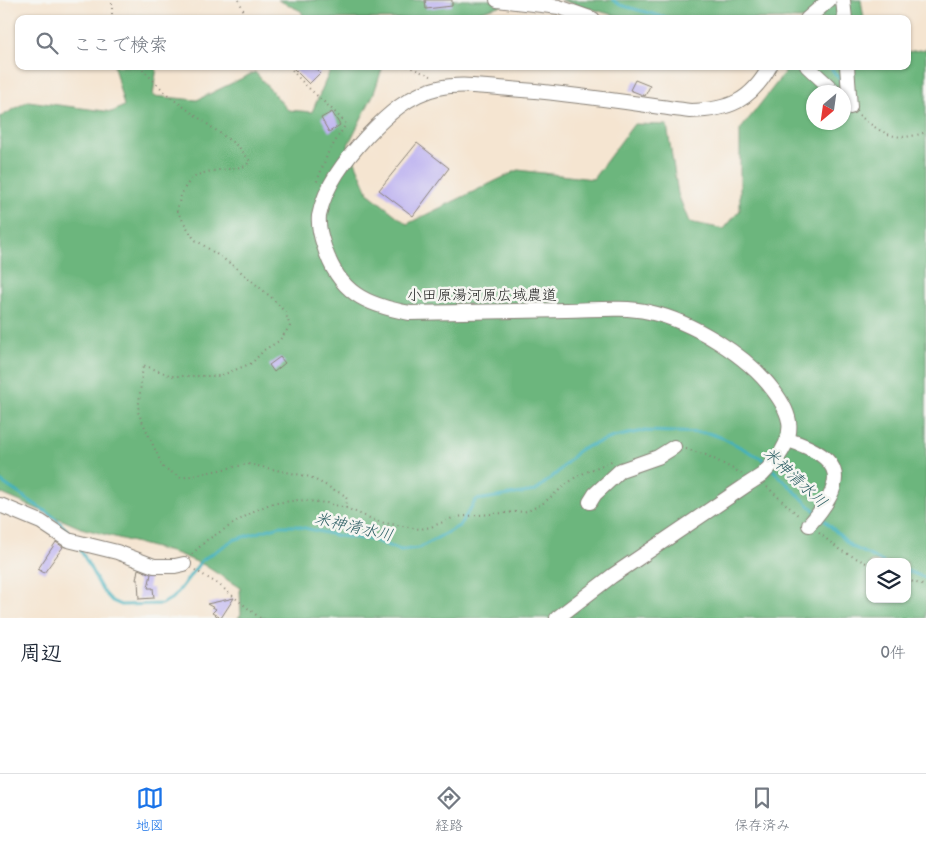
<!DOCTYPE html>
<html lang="ja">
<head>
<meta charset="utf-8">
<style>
  body { margin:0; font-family:"Balsamiq Sans","Klee One",sans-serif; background:#f2f2f3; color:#1f2937 }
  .controls { position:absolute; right:15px; bottom:15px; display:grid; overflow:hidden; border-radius:10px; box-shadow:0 1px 4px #0004 }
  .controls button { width:45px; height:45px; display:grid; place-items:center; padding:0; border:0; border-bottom:1px solid #e0e1e3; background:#fff; color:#1f2937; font:25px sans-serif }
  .compass { position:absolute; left:806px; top:85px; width:45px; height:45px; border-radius:50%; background:#fff; box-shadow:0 1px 4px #0004; rotate:209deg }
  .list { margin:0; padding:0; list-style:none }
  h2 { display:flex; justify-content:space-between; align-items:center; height:65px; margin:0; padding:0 20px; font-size:21px }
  h2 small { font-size:16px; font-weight:400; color:#747a83 }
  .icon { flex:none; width:28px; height:28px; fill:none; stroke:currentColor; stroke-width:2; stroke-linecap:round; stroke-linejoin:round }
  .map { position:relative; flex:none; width:926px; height:618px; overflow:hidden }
  .search { position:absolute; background:#fff; box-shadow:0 1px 4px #0004; left:15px; right:15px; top:15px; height:55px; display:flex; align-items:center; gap:12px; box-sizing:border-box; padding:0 18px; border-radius:10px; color:#747a83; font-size:19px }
  .sheet { height:155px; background:#fff }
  nav { display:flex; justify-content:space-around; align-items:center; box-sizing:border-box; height:70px; border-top:1px solid #e0e1e3; background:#fff; font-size:14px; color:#747a83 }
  nav a { display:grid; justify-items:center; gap:2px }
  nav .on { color:#1a73e8 }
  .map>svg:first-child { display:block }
  .forest { fill:#6cb67d; stroke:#44694c; fill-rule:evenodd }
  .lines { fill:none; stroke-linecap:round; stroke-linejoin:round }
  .stream { stroke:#42b1bd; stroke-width:3 }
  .building { fill:#bdb2f0 }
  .minor-casing { stroke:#888076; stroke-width:16 }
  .path { stroke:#888076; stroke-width:2; stroke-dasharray:1 4; stroke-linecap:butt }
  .minor { stroke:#fff; stroke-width:14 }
  .minor-bridge-casing { stroke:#888076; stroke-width:16; stroke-linecap:butt }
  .minor-bridge { stroke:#fff; stroke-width:14 }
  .labels { text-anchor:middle; stroke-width:5; stroke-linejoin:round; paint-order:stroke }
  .street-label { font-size:15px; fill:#1c1c1c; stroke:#f6f6f2 }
  .water-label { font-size:16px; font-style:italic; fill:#2d5f64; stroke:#f6f6f2 }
</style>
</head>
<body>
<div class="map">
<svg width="926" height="618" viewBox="0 0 926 618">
  <rect width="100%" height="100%" fill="#f6f6f2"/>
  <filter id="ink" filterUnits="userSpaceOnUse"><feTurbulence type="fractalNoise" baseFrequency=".02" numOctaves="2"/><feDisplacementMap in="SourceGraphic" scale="10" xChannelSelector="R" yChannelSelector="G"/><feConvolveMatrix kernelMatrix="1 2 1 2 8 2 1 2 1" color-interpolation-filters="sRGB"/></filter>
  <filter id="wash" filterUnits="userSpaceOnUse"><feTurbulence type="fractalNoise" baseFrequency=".0096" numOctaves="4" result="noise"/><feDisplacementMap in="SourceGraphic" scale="20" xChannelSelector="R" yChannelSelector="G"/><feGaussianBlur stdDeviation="1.12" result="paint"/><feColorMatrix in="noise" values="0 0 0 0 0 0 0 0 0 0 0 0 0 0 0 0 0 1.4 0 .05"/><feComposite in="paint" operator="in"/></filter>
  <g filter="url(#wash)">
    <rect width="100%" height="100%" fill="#f5e5d1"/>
    <!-- forest -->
    <path class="forest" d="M278,0H520L455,19H305L301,11Z
      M560,0H861L864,19H627Z
      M926,49V618H238L241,614L240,588L204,565L178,554L81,528L0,493V117L28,101L112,112L124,106L114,66H157L153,96L197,100L255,72L288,110L312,112L332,66H383L374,93L348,145L369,194L407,224L518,170L593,179L634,124L667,125L678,194L689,222L724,229L740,210V130L786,71L776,66H907V52ZM814,92H844V122H814ZM870,562H907V599H870Z"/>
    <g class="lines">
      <!-- stream -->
      <path class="stream" d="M613,0L620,5L671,19
        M829,66L842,82
        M773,470L815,511
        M0,481L54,517L74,537
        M821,517L851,546L883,562
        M79,547L102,590L112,601L121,605L162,604L174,597L202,560L233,540L280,526H296L339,536L373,540L400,550L419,548L459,526L476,500L535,491L557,473L580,449L614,437L643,431L708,433L723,438L761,458L767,464
        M907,571L926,578"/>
    </g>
    <g id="blocks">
      <!-- building -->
      <path class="building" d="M425,0H452V6L426,9Z
        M291,66H313L320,73L309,84Z
        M635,80L650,86L645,96L630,90Z
        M332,112L340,125L329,132L321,118Z
        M417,143L449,168L413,216L379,190Z
        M280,357L285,363L274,372L269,365Z
        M56,542L63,547L44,573L38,569Z
        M138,569L151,574L148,588H153L154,598L139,599L138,580H136Z
        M234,598L221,618L212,613L216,609L207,604Z"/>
    </g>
  </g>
  <g filter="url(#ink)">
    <use href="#blocks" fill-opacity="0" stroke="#888076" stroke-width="1"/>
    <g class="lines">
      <!-- minor casing -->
      <g class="minor-casing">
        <path id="minor" d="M497,0L559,7L593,19
          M843,0L845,19
          M807,19L829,0
          M770,66C751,101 729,110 690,111C630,103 570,93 510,89C486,87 461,83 438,88C410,94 387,115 367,136C346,159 325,185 319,216C318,225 321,237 324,246C338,292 365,305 410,313C462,312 514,311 566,310C592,310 623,306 649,312C691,321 747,355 773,390C793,416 796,434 775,461
          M807,66L835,92
          M847,66L850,107
          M788,440C846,458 847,482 809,525
          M590,502L595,494L621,470L658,457L674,447
          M0,505L41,522L68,540L117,552L154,566H175L184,564
          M557,618L612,576L748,484"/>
      </g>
      <!-- path -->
      <path class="path" d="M239,0L247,19
        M112,19V0
        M139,66L170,97L239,147L250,161L246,166C209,174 186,164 177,211L194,239L234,266L272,298L285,312L290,326L279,341L264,350L252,363L220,376H172L143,365L138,412L163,467L181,478L248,464L310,477L344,495L347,499L346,508
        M289,66C305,88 328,103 346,124L328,153L316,184
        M407,66L433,77
        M859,115C882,134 896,143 926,132
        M686,449L706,455L743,474
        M767,487L800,517
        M819,533L840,550L870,565
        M192,554L207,540L254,511L270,504L298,500L327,503L346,508L379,522L420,529L431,527L455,517L528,511L542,504L577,476L614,460
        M195,570L218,584L260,618
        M907,580L926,586"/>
      <!-- minor -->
      <use href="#minor" class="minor"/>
      <!-- minor-bridge casing -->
      <g class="minor-bridge-casing">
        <path id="minor-bridge" d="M748,484L762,475L775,461"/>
      </g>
      <!-- minor-bridge -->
      <use href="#minor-bridge" class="minor-bridge"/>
    </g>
  </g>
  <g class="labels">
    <!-- street labels -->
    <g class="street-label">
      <text x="482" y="300">小田原湯河原広域農道</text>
    </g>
    <!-- water labels -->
    <g class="water-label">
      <text transform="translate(796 477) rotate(43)" y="6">米神清水川</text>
      <text transform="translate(354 526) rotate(13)" y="6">米神清水川</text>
    </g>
  </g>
</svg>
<div class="controls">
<button><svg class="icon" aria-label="layers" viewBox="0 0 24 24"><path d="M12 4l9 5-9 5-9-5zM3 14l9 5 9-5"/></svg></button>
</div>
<svg class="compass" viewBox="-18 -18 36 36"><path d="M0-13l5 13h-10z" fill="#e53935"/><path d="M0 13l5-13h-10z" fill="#747a83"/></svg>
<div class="search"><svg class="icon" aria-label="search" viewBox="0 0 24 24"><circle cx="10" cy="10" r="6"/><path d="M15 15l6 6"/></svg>ここで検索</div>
</div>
<section class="sheet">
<h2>周辺<small>0件</small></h2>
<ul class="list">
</ul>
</section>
<nav>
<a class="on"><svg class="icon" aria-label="map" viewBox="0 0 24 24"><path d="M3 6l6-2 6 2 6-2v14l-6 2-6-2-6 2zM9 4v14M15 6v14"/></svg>地図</a>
<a><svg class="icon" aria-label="directions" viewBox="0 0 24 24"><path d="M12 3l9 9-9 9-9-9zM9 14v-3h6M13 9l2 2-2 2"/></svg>経路</a>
<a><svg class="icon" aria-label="saved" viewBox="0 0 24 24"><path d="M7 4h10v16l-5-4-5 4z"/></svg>保存済み</a>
</nav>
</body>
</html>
